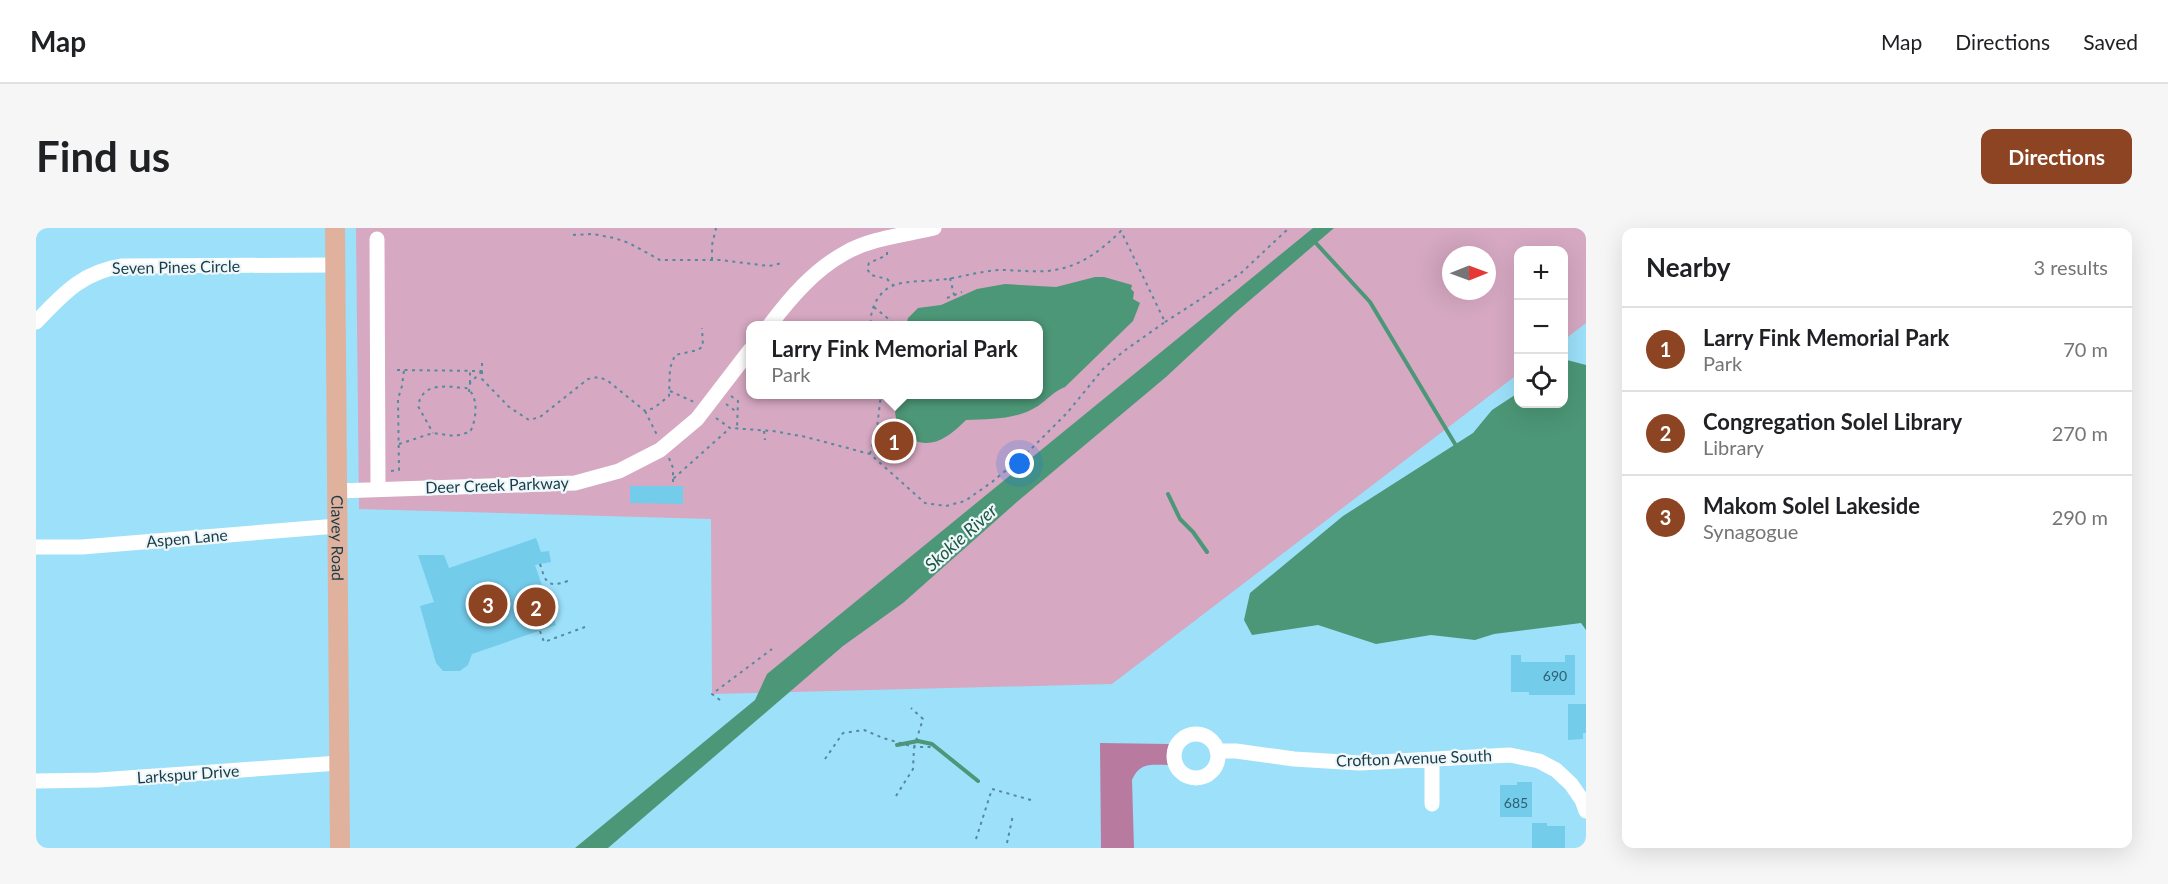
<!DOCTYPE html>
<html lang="en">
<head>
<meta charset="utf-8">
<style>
  body { margin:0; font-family:Lato,sans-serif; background:#f6f6f6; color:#202124 }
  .controls { position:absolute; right:18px; top:18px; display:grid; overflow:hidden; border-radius:12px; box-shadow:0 6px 24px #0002 }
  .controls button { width:54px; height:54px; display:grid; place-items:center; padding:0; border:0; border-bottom:2px solid #e0e0e0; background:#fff; color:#202124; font:30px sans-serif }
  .compass { position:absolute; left:1406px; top:18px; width:54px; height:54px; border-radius:50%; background:#fff; box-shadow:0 6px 24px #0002; rotate:89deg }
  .you { position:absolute; left:984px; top:236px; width:21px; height:21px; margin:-15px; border:4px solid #fff; border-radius:50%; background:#1a73e8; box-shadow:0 0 0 9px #1a73e833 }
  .badge { display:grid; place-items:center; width:39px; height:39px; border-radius:50%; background:#8c4423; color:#fff; font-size:20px; font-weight:700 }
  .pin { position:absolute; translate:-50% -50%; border:3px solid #fff; box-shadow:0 2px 6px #0006 }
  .popup { position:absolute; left:710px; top:93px; width:297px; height:78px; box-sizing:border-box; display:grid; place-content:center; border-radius:12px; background:#fff; filter:drop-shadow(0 2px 4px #0005); font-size:20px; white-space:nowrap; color:#757577 }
  .popup b { font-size:22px; color:#202124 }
  .popup::after { content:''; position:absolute; left:50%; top:100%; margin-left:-12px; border:12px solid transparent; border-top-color:#fff }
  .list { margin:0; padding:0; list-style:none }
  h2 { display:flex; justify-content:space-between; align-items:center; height:78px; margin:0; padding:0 24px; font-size:26px }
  h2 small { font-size:20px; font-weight:400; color:#757577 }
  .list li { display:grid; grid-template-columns:39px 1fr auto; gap:18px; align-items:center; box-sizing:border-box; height:84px; padding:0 24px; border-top:2px solid #e0e0e0 }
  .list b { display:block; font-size:22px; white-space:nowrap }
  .list p { margin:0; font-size:20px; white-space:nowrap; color:#757577 }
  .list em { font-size:20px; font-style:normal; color:#757577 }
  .icon { flex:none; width:33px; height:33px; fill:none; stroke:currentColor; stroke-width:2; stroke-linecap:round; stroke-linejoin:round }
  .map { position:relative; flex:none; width:1550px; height:620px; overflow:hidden; border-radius:12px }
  header { display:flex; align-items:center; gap:36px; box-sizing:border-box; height:84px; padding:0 30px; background:#fff; border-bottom:2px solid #e0e0e0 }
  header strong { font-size:28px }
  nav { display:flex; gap:33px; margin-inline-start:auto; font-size:21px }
  .intro { display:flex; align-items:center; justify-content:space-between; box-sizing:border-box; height:144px; padding:0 36px }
  h1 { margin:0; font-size:42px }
  .button { padding:15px 27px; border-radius:12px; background:#8c4423; color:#fff; font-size:21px; font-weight:700 }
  main { display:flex; gap:36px; padding:0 36px }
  aside { flex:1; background:#fff; border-radius:12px; box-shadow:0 6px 24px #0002 }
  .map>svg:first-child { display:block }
  .green { fill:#d6a8c2; fill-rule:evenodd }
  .forest { fill:#b87b9f }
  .water { fill:#4c9777 }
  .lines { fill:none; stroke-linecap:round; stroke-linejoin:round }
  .stream { stroke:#4c9777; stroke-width:4 }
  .building { fill:#74cceb }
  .path { stroke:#56899d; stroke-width:2; stroke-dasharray:3 4.5; stroke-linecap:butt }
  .minor { stroke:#fff; stroke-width:15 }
  .major { stroke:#e0b29e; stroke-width:20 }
  .labels { text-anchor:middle; stroke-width:4.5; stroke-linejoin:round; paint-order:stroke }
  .number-label { font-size:14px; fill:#2e6072 }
  .street-label { font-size:16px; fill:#173c49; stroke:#eff7fa }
  .water-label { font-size:18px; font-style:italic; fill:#1e5840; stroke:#eff7fa }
</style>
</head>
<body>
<header>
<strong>Map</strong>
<nav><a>Map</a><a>Directions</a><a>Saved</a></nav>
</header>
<div class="intro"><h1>Find us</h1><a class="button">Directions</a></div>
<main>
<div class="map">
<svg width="1550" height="620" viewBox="0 0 1550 620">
  <rect width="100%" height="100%" fill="#9de0fa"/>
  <!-- green -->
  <path class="green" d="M320,0H1550V95L1528,112V22H1482V146L1076,456L676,466L675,291L323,281ZM1415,27H1451V63H1415ZM714,98H1002V166H714Z"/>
  <!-- forest -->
  <path class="forest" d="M1064,515L1133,516L1131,526L1132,537C1115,537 1104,534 1096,552L1098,620H1065Z"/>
  <!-- water -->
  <path class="water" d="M1277,0H1298L1199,85L1130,149L982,273L867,375L807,418L572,620H539L719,472L731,446Z
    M1059,49H1068L1096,57L1095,61L1098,64L1097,71L1104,75L1097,93L1029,159C1018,163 1012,171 1002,178C980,192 955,191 930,192C907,215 888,225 862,202L859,184L866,167L1002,166V98L870,97L872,90L882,80L905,77L941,61L969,56L1020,59Z
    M1531,132L1550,137V402L1545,395L1458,406L1439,412L1395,407L1340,416L1282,397L1216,407L1208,392L1214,365L1307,288L1437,205L1456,182L1482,165V176H1528V134Z"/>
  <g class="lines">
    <!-- stream -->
    <path class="stream" d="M1278,13L1334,74L1419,216
      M1132,266L1144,291L1157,304L1171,324
      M861,517L882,513L896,516L942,553"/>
  </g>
  <!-- building -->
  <path class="building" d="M594,258H647V276L594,275Z
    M500,310L505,324L513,323L515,334L499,337L520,397L436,426L432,437L424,443H407L400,435L384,378L398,374L382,327H408L413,340Z
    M1475,427H1485V434H1529V427H1539V467H1493V464H1475Z
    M1532,476H1550V505H1547V511L1532,512Z
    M1481,554H1496V589H1464V557H1481Z
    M1496,595H1511V598H1529V620H1496Z"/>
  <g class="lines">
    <!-- path -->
    <path class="path" d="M537,7L557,6L578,10L593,15L624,32H684L733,38L746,35
      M851,24V27L833,35L831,41L835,47L851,51L858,58
      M676,32V17L680,0
      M914,50L918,67
      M911,70L926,64
      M838,79L861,98
      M1129,94L1205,45L1253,0
      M361,142L446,143V134
      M446,143V151L473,179L493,192L504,189L552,151L563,149L572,153L609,183L618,180L633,168L634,140L639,127L662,122L667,118L666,100
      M434,155V142
      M634,163L658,174
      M433,164L434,155L446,143
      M695,168L702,173L701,200
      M690,176L702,185
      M609,183L621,207
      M680,190L694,200L737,203L770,209L834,226L889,275L910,278L929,273L956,254L993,223L1031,185L1067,141L1088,123L1129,94L1085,3C1065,22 1047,37 1019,42C1001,45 982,42 964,42C942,43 921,51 900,52C885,54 868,52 854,59C841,66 833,83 835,98
      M728,203L729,212
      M363,216L397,205L419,208L434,204C440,194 444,167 430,160C428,160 422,160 420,159C403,158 386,157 382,178L397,205
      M834,226L841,200L845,166
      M633,230L637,240V251L694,200
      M355,243L363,242L362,171L366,158L368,142
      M637,251V258
      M504,336C510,355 511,360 532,353
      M504,403L508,414L549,399
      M684,472L676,466L736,421
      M789,531L807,505L828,502L847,510L878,519L887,491L875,480
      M860,568L877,541L878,519H901
      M940,611L956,561L995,572
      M971,615L977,587"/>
    <!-- minor -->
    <path class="minor" d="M341,11L342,261
      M0,94C27,66 46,44 86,38L299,37
      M733,98C754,70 778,42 809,25C835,10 869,7 898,0
      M301,263L539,255L583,243L624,222L661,191L714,122
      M0,319H46L301,298
      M1138 528a22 22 0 1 1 44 0a22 22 0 1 1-44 0Z
      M1181,523H1200L1258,531L1324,535L1474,527L1503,533L1520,542L1535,556L1546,572L1550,583
      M1396,532V576
      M0,553L63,552L303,535"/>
    <!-- major -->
    <path class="major" id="s1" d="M299,0L304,620"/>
  </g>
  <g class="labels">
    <!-- number labels -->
    <g class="number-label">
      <text x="1519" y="453">690</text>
      <text x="1480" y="580">685</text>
    </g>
    <!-- street labels -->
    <g class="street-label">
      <text transform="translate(140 39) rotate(-1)" y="6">Seven Pines Circle</text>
      <text transform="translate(461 257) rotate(-2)" y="6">Deer Creek Parkway</text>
      <text transform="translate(151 310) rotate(-5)" y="6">Aspen Lane</text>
      <text dy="6" stroke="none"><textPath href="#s1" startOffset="310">Clavey Road</textPath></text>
      <text transform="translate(1378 530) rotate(-2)" y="6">Crofton Avenue South</text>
      <text transform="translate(152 546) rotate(-4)" y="6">Larkspur Drive</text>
    </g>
    <!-- water labels -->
    <g class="water-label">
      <text transform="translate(925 310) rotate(-42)" y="6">Skokie River</text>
    </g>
  </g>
</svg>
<div class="controls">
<button>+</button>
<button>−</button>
<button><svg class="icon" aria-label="locate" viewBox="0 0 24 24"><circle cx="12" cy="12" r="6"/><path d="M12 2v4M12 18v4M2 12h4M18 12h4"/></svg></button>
</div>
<svg class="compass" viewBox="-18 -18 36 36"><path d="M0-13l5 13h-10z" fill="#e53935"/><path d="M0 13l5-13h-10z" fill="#757577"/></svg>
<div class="you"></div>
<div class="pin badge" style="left:858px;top:213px">1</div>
<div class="popup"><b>Larry Fink Memorial Park</b>Park</div>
<div class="pin badge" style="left:500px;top:379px">2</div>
<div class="pin badge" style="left:452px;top:376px">3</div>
</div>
<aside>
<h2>Nearby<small>3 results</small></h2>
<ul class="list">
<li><span class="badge">1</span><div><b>Larry Fink Memorial Park</b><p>Park</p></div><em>70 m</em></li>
<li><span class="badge">2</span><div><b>Congregation Solel Library</b><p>Library</p></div><em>270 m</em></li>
<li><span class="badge">3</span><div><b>Makom Solel Lakeside</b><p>Synagogue</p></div><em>290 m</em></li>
</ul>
</aside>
</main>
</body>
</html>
